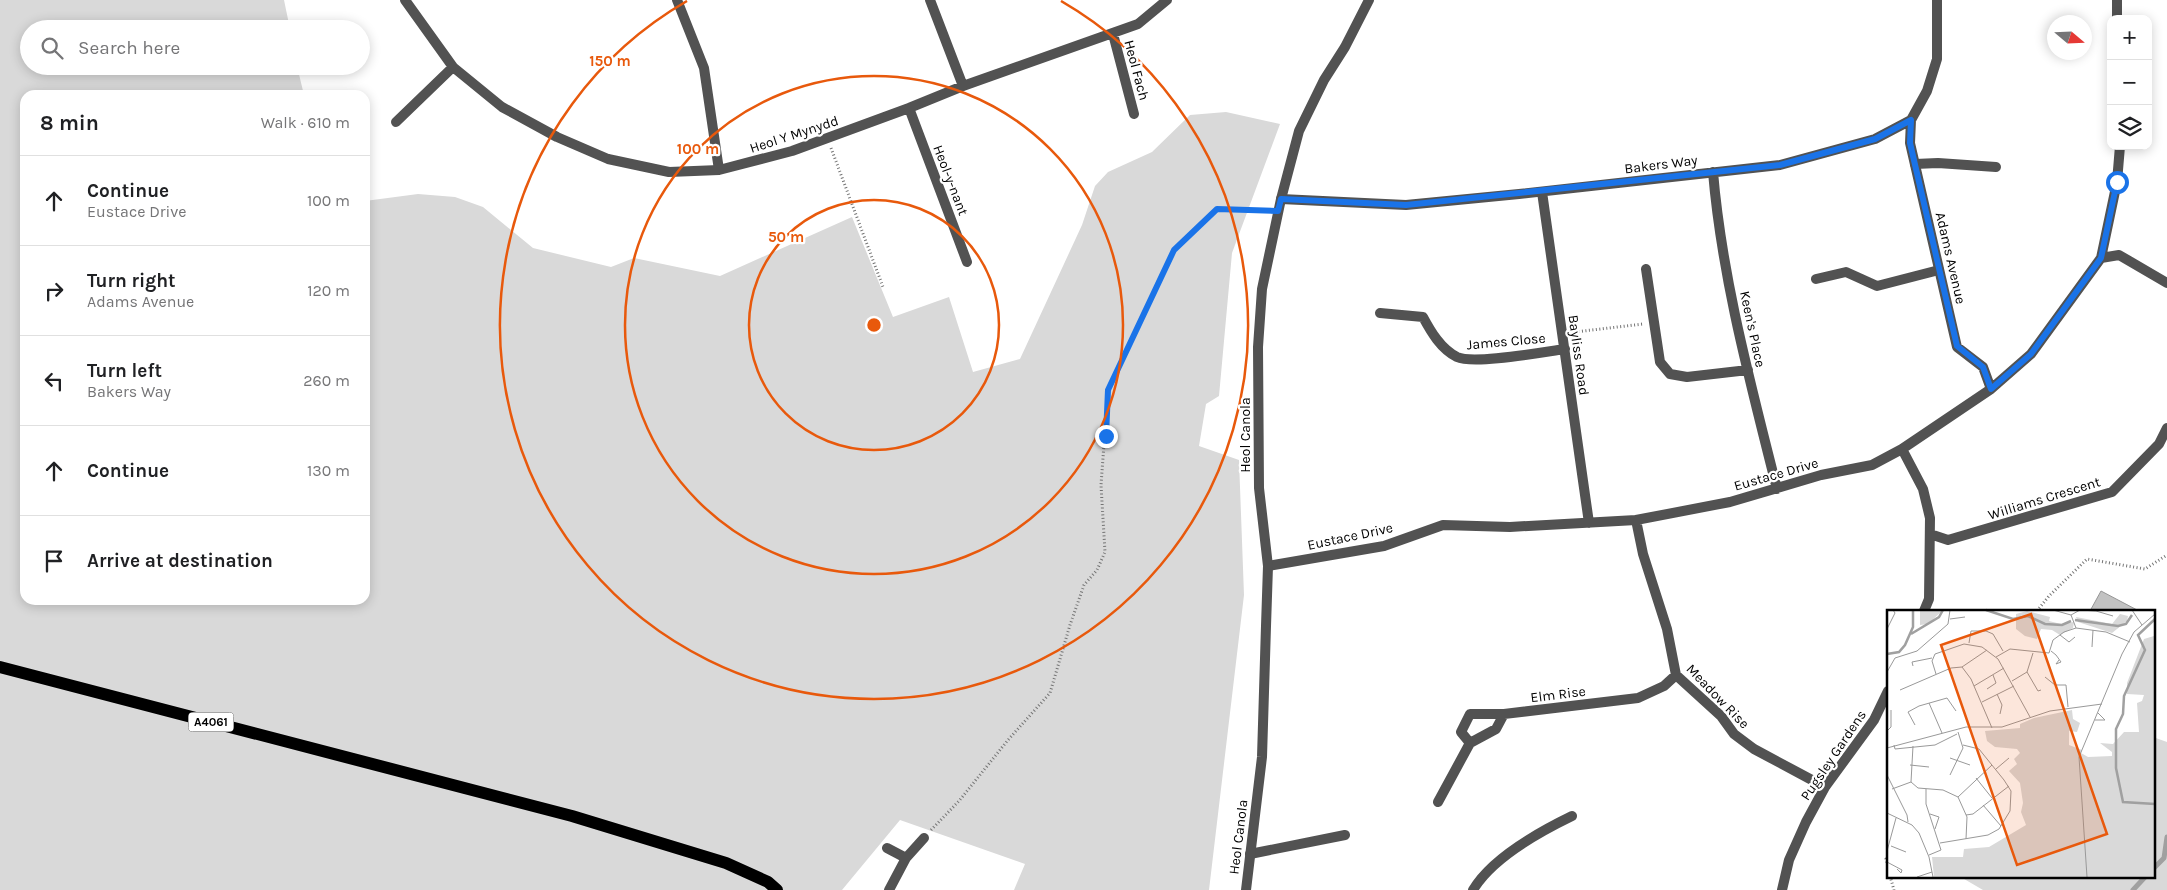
<!DOCTYPE html>
<html lang="en">
<head>
<meta charset="utf-8">
<style>
  body { margin:0; font-family:Karla,sans-serif; background:#f2f2f2; color:#202124 }
  .controls { position:absolute; right:15px; top:15px; display:grid; overflow:hidden; border-radius:10px; box-shadow:0 2px 12px #0003 }
  .controls button { width:45px; height:45px; display:grid; place-items:center; padding:0; border:0; border-bottom:1px solid #e0e0e0; background:#fff; color:#202124; font:25px sans-serif }
  .compass { position:absolute; left:2047px; top:15px; width:45px; height:45px; border-radius:50%; background:#fff; box-shadow:0 2px 12px #0003; rotate:109deg }
  .stop { position:absolute; width:15px; height:15px; margin:-11px; border:4px solid #1a73e8; border-radius:50%; background:#fff }
  .stop.end { background:#1a73e8; border-color:#fff; box-shadow:0 1px 5px #0008 }
  .list { margin:0; padding:0; list-style:none }
  h2 { display:flex; justify-content:space-between; align-items:center; height:65px; margin:0; padding:0 20px; font-size:21px }
  h2 small { font-size:16px; font-weight:400; color:#757577 }
  .list li { display:grid; grid-template-columns:32px 1fr auto; gap:15px; align-items:center; box-sizing:border-box; height:90px; padding:0 20px; border-top:1px solid #e0e0e0 }
  .list b { display:block; font-size:19px; white-space:nowrap }
  .list p { margin:0; font-size:16px; white-space:nowrap; color:#757577 }
  .list em { font-size:16px; font-style:normal; color:#757577 }
  .icon { flex:none; width:28px; height:28px; fill:none; stroke:currentColor; stroke-width:2; stroke-linecap:round; stroke-linejoin:round }
  .map { position:relative; flex:none; width:2167px; height:890px; overflow:hidden }
  .search { position:absolute; background:#fff; box-shadow:0 2px 12px #0003; left:20px; top:20px; width:350px; height:55px; display:flex; align-items:center; gap:12px; box-sizing:border-box; padding:0 18px; border-radius:28px; color:#757577; font-size:19px }
  .panel { position:absolute; background:#fff; box-shadow:0 2px 12px #0003; left:20px; top:90px; width:350px; height:515px; border-radius:15px }
  .map>svg:first-child { display:block }
  .green { fill:#d9d9d9 }
  .lines { fill:none; stroke-linecap:round; stroke-linejoin:round }
  .stream { stroke:#a0a0a0; stroke-width:5 }
  .building { fill:#c2c2c2; stroke:#969696 }
  .primary-casing { stroke:#dbdbdb; stroke-width:14 }
  .path { stroke:#747474; stroke-width:3; stroke-dasharray:1 2.5; stroke-linecap:butt }
  .service { stroke:#525252; stroke-width:10 }
  .minor { stroke:#525252; stroke-width:10 }
  .tertiary { stroke:#525252; stroke-width:10 }
  .primary { stroke:#000; stroke-width:12 }
  .route { stroke:#1a73e8; stroke-width:6 }
  .ring { fill:none; stroke:#e8590c; stroke-width:2.5 }
  .labels { text-anchor:middle; stroke-width:4.5; stroke-linejoin:round; paint-order:stroke }
  .shield { fill:#fff; stroke:#4c4c4c; stroke-width:1 }
  .shield-label { font-size:12px; font-weight:bold; fill:#000 }
  .street-label { font-size:14px; fill:#000; stroke:#fff }
  .inset-river { fill:none; stroke:#a0a0a0; stroke-width:2.5 }
  .inset-road { fill:none; stroke:#999; stroke-width:1 }
  .view { fill:#e8590c; fill-opacity:0.15; stroke:#e8590c; stroke-width:2.5 }
  .inset-edge { fill:none; stroke:#000; stroke-width:2.5 }
  .centre { fill:#e8590c; stroke:#fff; stroke-width:2.5 }
  .ring-label { font-size:15px; text-anchor:middle; font-weight:bold; fill:#e8590c; stroke:#fff; stroke-width:4.5; stroke-linejoin:round; paint-order:stroke }
</style>
</head>
<body>
<div class="map">
<svg width="2167" height="890" viewBox="0 0 2167 890">
  <rect width="100%" height="100%" fill="#fff"/>
  <!-- green -->
  <path class="green" d="M0,0H284L290,29H29V66H297L304,95H25V600H365V201L418,194L455,197L483,207L533,248L611,267L634,258L720,276L852,217L893,317L949,297L973,372L1020,359L1082,225L1095,186L1108,172L1152,152L1190,115L1226,112L1280,124L1232,253L1219,396L1206,404L1199,446L1239,460L1244,595L1209,890H1014L1025,864L900,820L842,890H0Z
    M2153,737L2167,742V890H1983L1959,876H2153Z"/>
  <g class="lines">
    <!-- stream -->
    <path class="stream" d="M2153,869L2164,858L2167,837
      M2133,890L2146,876"/>
  </g>
  <!-- building -->
  <path class="building" d="M2101,591L2139,611H2090Z"/>
  <g class="lines">
    <!-- primary casing -->
    <g class="primary-casing">
      <path id="primary" d="M0,667L572,816L726,863L768,882L777,890"/>
    </g>
    <!-- path -->
    <path class="path" d="M831,148L883,287
      M1575,332L1643,324
      M2037,611L2049,596L2087,559L2145,569L2167,555
      M931,830L959,801L1008,740L1050,693L1070,625L1084,585L1097,570L1105,552L1101,485L1108,390L1174,250L1217,209L1268,211
      M1888,855L1886,859L1888,867
      M1890,876L1894,890"/>
    <!-- service -->
    <path class="service" d="M1915,164L1938,163L1996,167
      M1816,279L1846,272L1877,286L1939,270
      M1250,854L1345,835"/>
    <!-- minor -->
    <path class="minor" d="M405,0L453,67L502,107L557,137L608,159L669,172L719,170L792,151L909,108L963,86L1138,24L1167,0
      M677,0L704,68L719,170
      M930,0L963,86
      M2117,0V19
      M1113,34L1134,114
      M909,108L967,262
      M1911,120L1910,143L1957,347L1983,367L1991,389
      M396,122L453,67
      M1713,172C1722,279 1751,385 1777,489
      M1542,192L1589,523
      M1281,199L1406,205L1519,194L1780,165L1875,139L1911,120L1927,91L1937,59V0
      M2101,258L2119,255L2167,283
      M1646,269L1660,362L1670,374L1687,377L1748,370
      M1380,313L1423,317C1431,332 1441,349 1457,357C1474,365 1543,352 1565,349
      M1902,449L1923,489L1930,518L1929,599L1924,611
      M1636,520L1643,554L1667,629L1676,675L1721,716L1734,734L1754,749L1825,787
      M1930,534L1948,540L2112,492L2159,444L2167,428
      M1268,566L1384,546L1443,525L1510,527L1636,520L1730,502L1821,475L1872,465L1902,449L1991,389L2031,354L2101,258L2117,182L2120,146
      M1470,743L1461,732L1470,714H1504L1638,698L1664,686L1676,675
      M1470,743L1496,729L1504,714
      M1438,802L1470,743
      M887,848L906,858
      M889,890L906,858L924,838
      M1473,890C1492,858 1539,832 1572,816
      M1782,890L1789,860L1806,822L1825,787L1874,720L1888,691"/>
    <!-- tertiary -->
    <path class="tertiary" d="M1246,890L1262,757L1266,626L1268,566L1259,488L1258,347L1262,289L1281,199L1299,131L1324,80L1345,47L1369,0"/>
    <!-- primary -->
    <use href="#primary" class="primary"/>
  </g>
  <g class="lines">
    <!-- route -->
    <path class="route" d="M1106,436L1108,390L1174,250L1217,209L1278,211L1281,199L1406,205L1780,165L1875,139L1911,120L1910,143L1957,346L1983,367L1991,389L2031,354L2101,258L2117,182"/>
  </g>
  <!-- distance rings -->
  <g class="ring">
    <circle cx="874" cy="325" r="125"/>
    <circle cx="874" cy="325" r="249"/>
    <path d="M1061 1A374 374 0 1 1 687 1"/>
  </g>
  <g class="labels">
    <!-- shield labels -->
    <rect class="shield" x="188.5" y="712.5" width="45" height="19" rx="4"/>
    <g class="shield-label">
      <text x="211" y="726">A4061</text>
    </g>
    <!-- street labels -->
    <g class="street-label">
      <text transform="translate(1137 70) rotate(75)" y="5">Heol Fach</text>
      <text transform="translate(794 134) rotate(-18)" y="5">Heol Y Mynydd</text>
      <text transform="translate(1661 164) rotate(-7)" y="5">Bakers Way</text>
      <text transform="translate(951 180) rotate(69)" y="5">Heol-y-nant</text>
      <text transform="translate(1951 258) rotate(77)" y="5">Adams Avenue</text>
      <text transform="translate(1753 329) rotate(78)" y="5">Keen's Place</text>
      <text transform="translate(1506 341) rotate(-5)" y="5">James Close</text>
      <text transform="translate(1579 355) rotate(82)" y="5">Bayliss Road</text>
      <text transform="translate(1245 435) rotate(-90)" y="5">Heol Canola</text>
      <text transform="translate(1776 474) rotate(-16)" y="5">Eustace Drive</text>
      <text transform="translate(2044 498) rotate(-17)" y="5">Williams Crescent</text>
      <text transform="translate(1350 536) rotate(-12)" y="5">Eustace Drive</text>
      <text transform="translate(1558 694) rotate(-7)" y="5">Elm Rise</text>
      <text transform="translate(1718 696) rotate(46)" y="5">Meadow Rise</text>
      <text transform="translate(1833 755) rotate(-56)" y="5">Pugsley Gardens</text>
      <text transform="translate(1238 837) rotate(-83)" y="5">Heol Canola</text>
    </g>
  </g>
  <!-- overview -->
  <g transform="translate(1887 610)">
    <rect width="268" height="268" fill="#fff"/>
    <path d="M33,0H56L41,14L33,15ZM140,1L163,7L162,11L174,14L187,12L186,18L173,25L165,20L154,19L150,29L138,26L129,19V4ZM233,4L241,6L240,11L225,23L191,12L189,7L225,14ZM267,26V267H47L45,247H76L77,239L102,237L139,215L134,202L136,193L133,173L122,161L130,154L127,149L133,143L130,139L108,137L100,131L98,121L133,118V114L147,108L185,100L186,109L193,113L190,122L182,121V135L195,140L194,143L201,147L225,146V142L213,133L226,134L237,122H252L250,93L255,91L257,85L240,84V73L257,29Z" fill="#d9d9d9"/>
    <path class="inset-river" d="M99,0L126,9L141,6L158,14L175,15L184,11M268,9L251,25L258,40L237,86L236,104L229,119V158L236,192L268,194M188,10L231,16L239,14L245,5M24,24L52,7L56,0M0,44L12,42L18,35L26,17V0"/>
    <path class="inset-road" d="M166,0L184,5L189,18M245,0L255,15M184,5L193,0L209,1L226,6M63,9L78,7M0,19L8,3L6,0M173,25L182,32L188,27M166,30L177,22L189,18L219,22L243,32M82,33L84,21H99L106,24L116,41M205,37L206,20M164,41L169,45L174,52L169,54L172,50M109,47L123,39L162,43L166,30M26,56L25,52L45,48M75,57L100,40M0,62L8,48L30,41L61,14L63,0M140,62L151,81L154,80M49,64L45,51L48,44L77,34L95,37L111,49L143,107M158,67L168,75H179L181,97M125,71L140,62L146,43M87,76L117,58M100,79L109,73L106,65M13,80L64,58L75,57L84,69L105,118M110,84L115,95L113,104M95,92L127,76M42,93L55,123M208,110H218L211,103M28,115L21,102L32,96L60,88L69,101M0,121L4,117V100M7,135L8,139L48,135L70,124M26,136L24,172L31,178L56,180L71,187L80,207L79,229M0,138L79,117H115L163,101L215,94M63,148L83,155M23,155L42,157M109,159L122,148M0,165L20,205L21,212M63,165L76,138L71,122M89,168L105,188M5,179L24,172M39,179V194L54,240L42,245M71,187L105,155M96,195L114,216M0,203L25,215L32,223L42,247L46,267M43,204L52,207L48,219M79,205L86,204L122,176M53,233L101,225L112,219L123,201L124,181L117,170L92,139L76,135M4,236L19,242M0,241L9,208M0,252L15,260L14,263L10,259M30,267L45,262M200,267L192,147L235,44L247,22L268,4"/>
    <path class="view" d="M144,4L220,224L130,255L54,35Z"/>
    <rect width="268" height="268" class="inset-edge"/>
  </g>
  <circle cx="874" cy="325" r="8" class="centre"/>
  <g class="ring-label">
    <text x="610" y="66">150 m</text>
    <text x="698" y="154">100 m</text>
    <text x="786" y="242">50 m</text>
  </g>
</svg>
<div class="controls">
<button>+</button>
<button>−</button>
<button><svg class="icon" aria-label="layers" viewBox="0 0 24 24"><path d="M12 4l9 5-9 5-9-5zM3 14l9 5 9-5"/></svg></button>
</div>
<svg class="compass" viewBox="-18 -18 36 36"><path d="M0-13l5 13h-10z" fill="#e53935"/><path d="M0 13l5-13h-10z" fill="#757577"/></svg>
<div class="stop" style="left:2117px;top:182px"></div>
<div class="stop end" style="left:1106px;top:436px"></div>
<div class="search"><svg class="icon" aria-label="search" viewBox="0 0 24 24"><circle cx="10" cy="10" r="6"/><path d="M15 15l6 6"/></svg>Search here</div>
<section class="panel">
<h2>8 min<small>Walk · 610 m</small></h2>
<ul class="list">
<li><svg class="icon" aria-label="ahead" viewBox="0 0 24 24"><path d="M12 20V5M6 11l6-6 6 6"/></svg><div><b>Continue</b><p>Eustace Drive</p></div><em>100 m</em></li>
<li><svg class="icon" aria-label="right" viewBox="0 0 24 24"><path d="M7 20v-9h11M14 6l5 5-5 5"/></svg><div><b>Turn right</b><p>Adams Avenue</p></div><em>120 m</em></li>
<li><svg class="icon" aria-label="left" viewBox="0 0 24 24"><path d="M17 20v-9H6M10 6l-5 5 5 5"/></svg><div><b>Turn left</b><p>Bakers Way</p></div><em>260 m</em></li>
<li><svg class="icon" aria-label="ahead" viewBox="0 0 24 24"><path d="M12 20V5M6 11l6-6 6 6"/></svg><div><b>Continue</b></div><em>130 m</em></li>
<li><svg class="icon" aria-label="arrive" viewBox="0 0 24 24"><path d="M6 21V4h12l-3 4 3 4H6"/></svg><div><b>Arrive at destination</b></div></li>
</ul>
</section>
</div>
</body>
</html>
